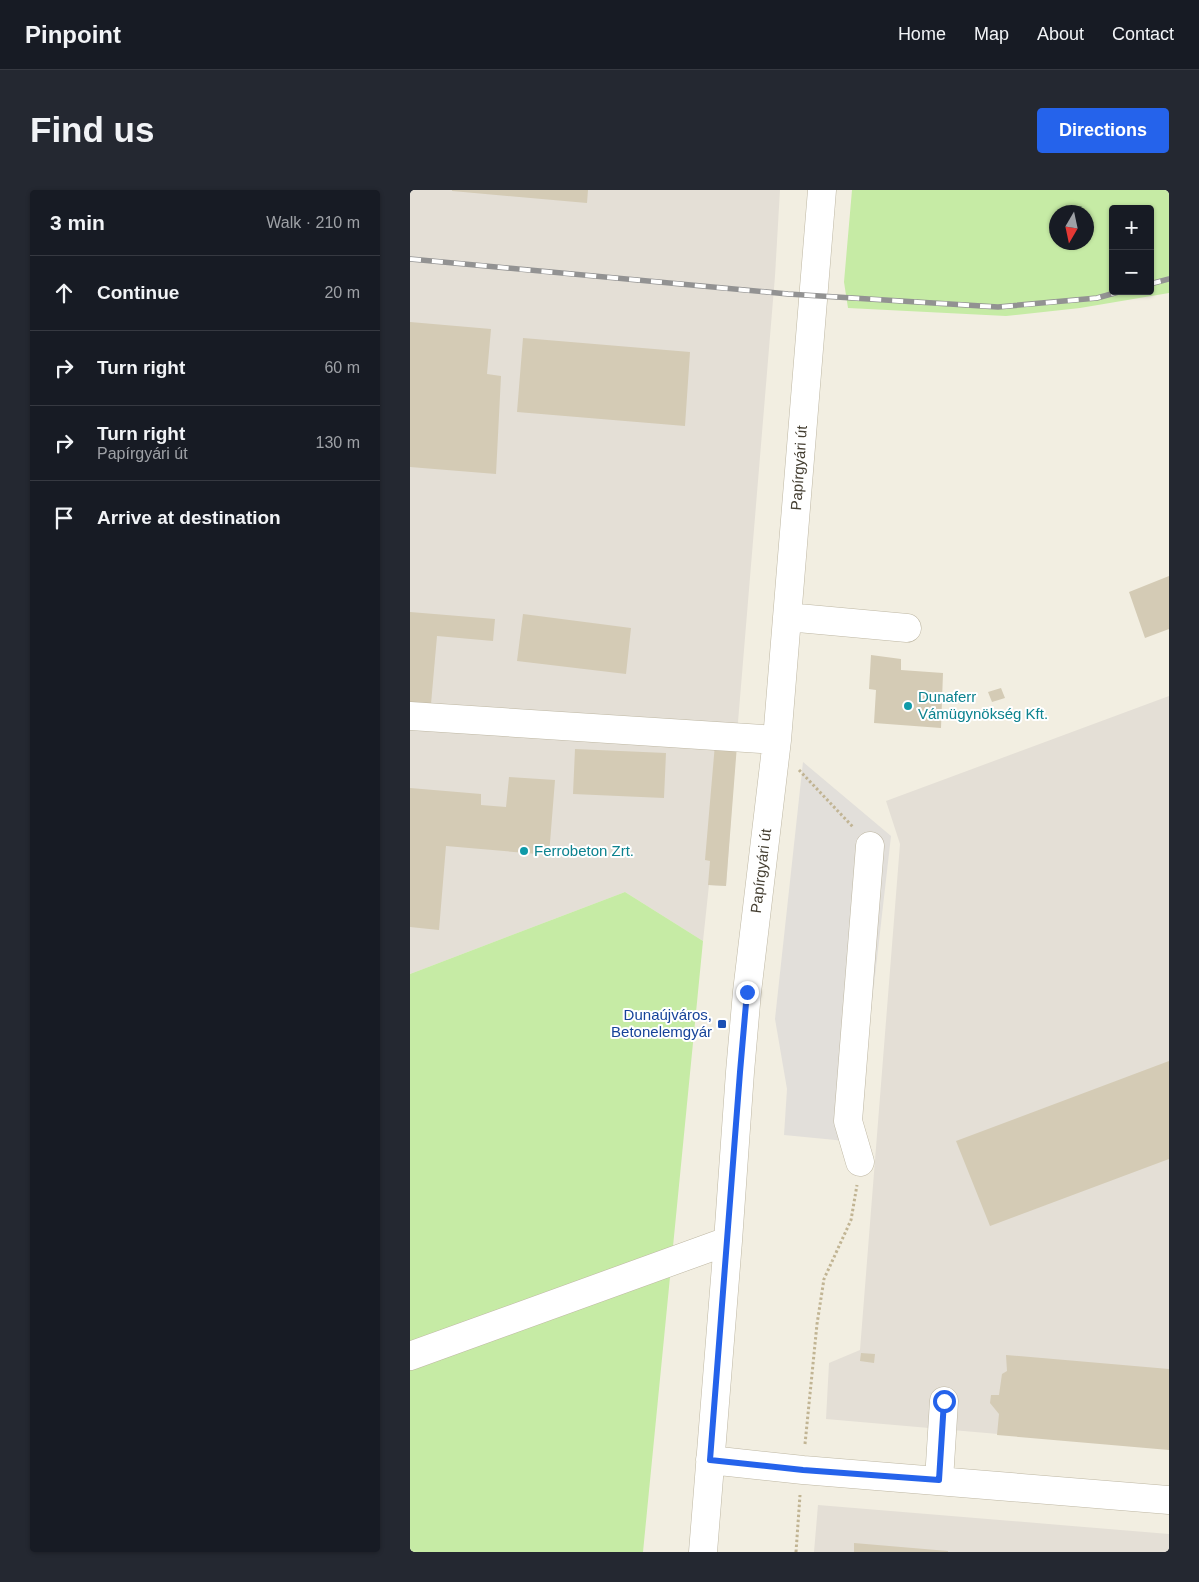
<!DOCTYPE html>
<html lang="en">
<head>
<meta charset="utf-8">
<style>
  body { margin:0; font-family:Helvetica,sans-serif; background:#242831; color:#f1f3f6 }
  .controls { position:absolute; right:15px; top:15px; display:grid; overflow:hidden; border-radius:5px; box-shadow:0 1px 4px #0004 }
  .controls button { width:45px; height:45px; display:grid; place-items:center; padding:0; border:0; border-bottom:1px solid #363941; background:#171b24; color:#f1f3f6; font:25px sans-serif }
  .compass { position:absolute; left:639px; top:15px; width:45px; height:45px; border-radius:50%; background:#171b24; box-shadow:0 1px 4px #0004; rotate:189deg }
  .stop { position:absolute; width:15px; height:15px; margin:-11px; border:4px solid #2563eb; border-radius:50%; background:#fff }
  .stop.end { background:#2563eb; border-color:#fff; box-shadow:0 1px 5px #0008 }
  .list { margin:0; padding:0; list-style:none }
  h2 { display:flex; justify-content:space-between; align-items:center; height:65px; margin:0; padding:0 20px; font-size:21px }
  h2 small { font-size:16px; font-weight:400; color:#9ea1a6 }
  .list li { display:grid; grid-template-columns:32px 1fr auto; gap:15px; align-items:center; box-sizing:border-box; height:75px; padding:0 20px; border-top:1px solid #363941 }
  .list b { display:block; font-size:19px; white-space:nowrap }
  .list p { margin:0; font-size:16px; white-space:nowrap; color:#9ea1a6 }
  .list em { font-size:16px; font-style:normal; color:#9ea1a6 }
  .icon { flex:none; width:28px; height:28px; fill:none; stroke:currentColor; stroke-width:2; stroke-linecap:round; stroke-linejoin:round }
  .map { position:relative; flex:none; width:759px; height:1362px; overflow:hidden; border-radius:5px }
  header { display:flex; align-items:center; gap:30px; box-sizing:border-box; height:70px; padding:0 25px; background:#171b24; border-bottom:1px solid #363941 }
  header strong { font-size:24px }
  nav { display:flex; gap:28px; margin-inline-start:auto; font-size:18px }
  .intro { display:flex; align-items:center; justify-content:space-between; box-sizing:border-box; height:120px; padding:0 30px }
  h1 { margin:0; font-size:35px }
  .button { padding:12px 22px; border-radius:5px; background:#2563eb; color:#fff; font-size:18px; font-weight:700 }
  main { display:flex; gap:30px; padding:0 30px }
  aside { flex:1; background:#171b24; border-radius:5px; box-shadow:0 1px 4px #0004 }
  .map>svg:first-child { display:block }
  .industrial { fill:#e4dfd6 }
  .green { fill:#c6eba5; fill-rule:evenodd }
  .parking { fill:#e2dfda }
  .building { fill:#d4cbb5 }
  .lines { fill:none; stroke-linecap:round; stroke-linejoin:round }
  .minor-casing { stroke:#beb7a3; stroke-width:29 }
  .path { stroke:#c1b493; stroke-width:3; stroke-dasharray:2.5 2.5; stroke-linecap:butt }
  .minor { stroke:#fff; stroke-width:28 }
  .rail-casing { stroke:#929292; stroke-width:5.5 }
  .rail { stroke:#fff; stroke-width:4; stroke-dasharray:11; stroke-linecap:butt }
  .route { stroke:#2563eb; stroke-width:6 }
  .culture-dot { fill:#0f9aa8; stroke:#fff; stroke-width:2 }
  .transit-dot { fill:#1a4fb4; stroke:#fff; stroke-width:2 }
  .labels { text-anchor:middle; stroke-width:4; stroke-linejoin:round; paint-order:stroke }
  .street-label { font-size:15px; fill:#443e31; stroke:#fff }
  .culture-label { font-size:15px; fill:#0d838f; stroke:#fff; text-anchor:start }
  .transit-label { font-size:15px; fill:#164399; stroke:#fff; text-anchor:end }
</style>
</head>
<body>
<header>
<strong>Pinpoint</strong>
<nav><a>Home</a><a>Map</a><a>About</a><a>Contact</a></nav>
</header>
<div class="intro"><h1>Find us</h1><a class="button">Directions</a></div>
<main>
<aside>
<h2>3 min<small>Walk · 210 m</small></h2>
<ul class="list">
<li><svg class="icon" aria-label="ahead" viewBox="0 0 24 24"><path d="M12 20V5M6 11l6-6 6 6"/></svg><div><b>Continue</b></div><em>20 m</em></li>
<li><svg class="icon" aria-label="right" viewBox="0 0 24 24"><path d="M7 20v-9h11M14 6l5 5-5 5"/></svg><div><b>Turn right</b></div><em>60 m</em></li>
<li><svg class="icon" aria-label="right" viewBox="0 0 24 24"><path d="M7 20v-9h11M14 6l5 5-5 5"/></svg><div><b>Turn right</b><p>Papírgyári út</p></div><em>130 m</em></li>
<li><svg class="icon" aria-label="arrive" viewBox="0 0 24 24"><path d="M6 21V4h12l-3 4 3 4H6"/></svg><div><b>Arrive at destination</b></div></li>
</ul>
</aside>
<div class="map">
<svg width="759" height="1362" viewBox="0 0 759 1362">
  <rect width="100%" height="100%" fill="#f2eee1"/>
  <!-- industrial -->
  <path class="industrial" d="M0,0H370L365,86L328,532L316,696L299,695L293,751L215,702L0,784Z
    M759,506V1259L416,1229L419,1173L450,1160L490,654L476,611Z
    M408,1315L759,1344V1362H404Z"/>
  <!-- green -->
  <path class="green" d="M442,0H759V103L670,118L596,126L438,118L434,92ZM703,19H740V101H703ZM646,22H676V52H646Z
    M215,702L293,751L233,1362H0V784Z"/>
  <!-- parking -->
  <path class="parking" d="M393,572L481,646L446,952L374,945L377,899L365,829Z"/>
  <!-- building -->
  <path class="building" d="M42,0H178L177,13L42,1Z
    M0,132L81,139L77,184L91,186L86,284L0,277Z
    M113,148L280,162L275,236L107,222Z
    M759,386V439L735,448L719,402Z
    M0,422L85,429L83,451L27,446L21,514L0,512Z
    M113,424L221,438L216,484L107,471Z
    M461,465L491,469V480L533,483L531,538L464,533L466,500L459,499Z
    M591,498L595,508L582,512L578,502Z
    M305,554L327,555L316,696L298,695L300,671L295,670Z
    M165,559L256,563L254,608L163,604Z
    M99,587L145,590L139,665L36,656L29,740L0,737V598L71,604V615L96,617Z
    M759,871V969L580,1036L546,951Z
    M451,1163L465,1164L464,1173L450,1171Z
    M596,1165L759,1179V1260L587,1245L589,1224L580,1213L581,1205H589L592,1184L597,1181Z
    M444,1353L538,1361V1362H444Z"/>
  <g class="lines">
    <!-- minor casing -->
    <g class="minor-casing">
      <path id="minor" d="M377,427L497,438
        M0,526L367,550
        M450,972L438,931L460,656
        M0,1166L318,1051
        M300,1270L393,1280L759,1310
        M529,1290L534,1211
        M293,1362L318,1051L330,882L337,802L367,550L412,0"/>
    </g>
    <!-- path -->
    <path class="path" d="M389,580L443,637
      M395,1254L407,1134L414,1089L441,1030L447,995
      M386,1362L390,1305"/>
    <!-- minor -->
    <use href="#minor" class="minor"/>
    <!-- rail casing -->
    <g class="rail-casing">
      <path id="rail" d="M0,69L378,104L588,117L687,108L712,101
        M740,94L759,89"/>
    </g>
    <!-- rail -->
    <use href="#rail" class="rail"/>
  </g>
  <g class="lines">
    <!-- route -->
    <path class="route" d="M337,802L330,882L300,1270L393,1280L529,1290L534,1211"/>
  </g>
  <!-- markers -->
  <g class="culture-dot">
    <circle cx="498" cy="516" r="5"/>
    <circle cx="114" cy="661" r="5"/>
  </g>
  <rect class="transit-dot" x="307" y="829" width="10" height="10" rx="2.5"/>
  <g class="labels">
    <!-- street labels -->
    <g class="street-label">
      <text transform="translate(389 278) rotate(-86)" y="5">Papírgyári út</text>
      <text transform="translate(351 681) rotate(-83)" y="5">Papírgyári út</text>
    </g>
    <!-- culture labels -->
    <g class="culture-label">
      <text x="508" y="512">Dunaferr<tspan x="508" dy="17">Vámügynökség Kft.</tspan></text>
      <text x="124" y="666">Ferrobeton Zrt.</text>
    </g>
    <!-- transit labels -->
    <g class="transit-label">
      <text x="302" y="830">Dunaújváros,<tspan x="302" dy="17">Betonelemgyár</tspan></text>
    </g>
  </g>
</svg>
<div class="controls">
<button>+</button>
<button>−</button>
</div>
<svg class="compass" viewBox="-18 -18 36 36"><path d="M0-13l5 13h-10z" fill="#e53935"/><path d="M0 13l5-13h-10z" fill="#9ea1a6"/></svg>
<div class="stop" style="left:534px;top:1211px"></div>
<div class="stop end" style="left:337px;top:802px"></div>
</div>
</main>
</body>
</html>
